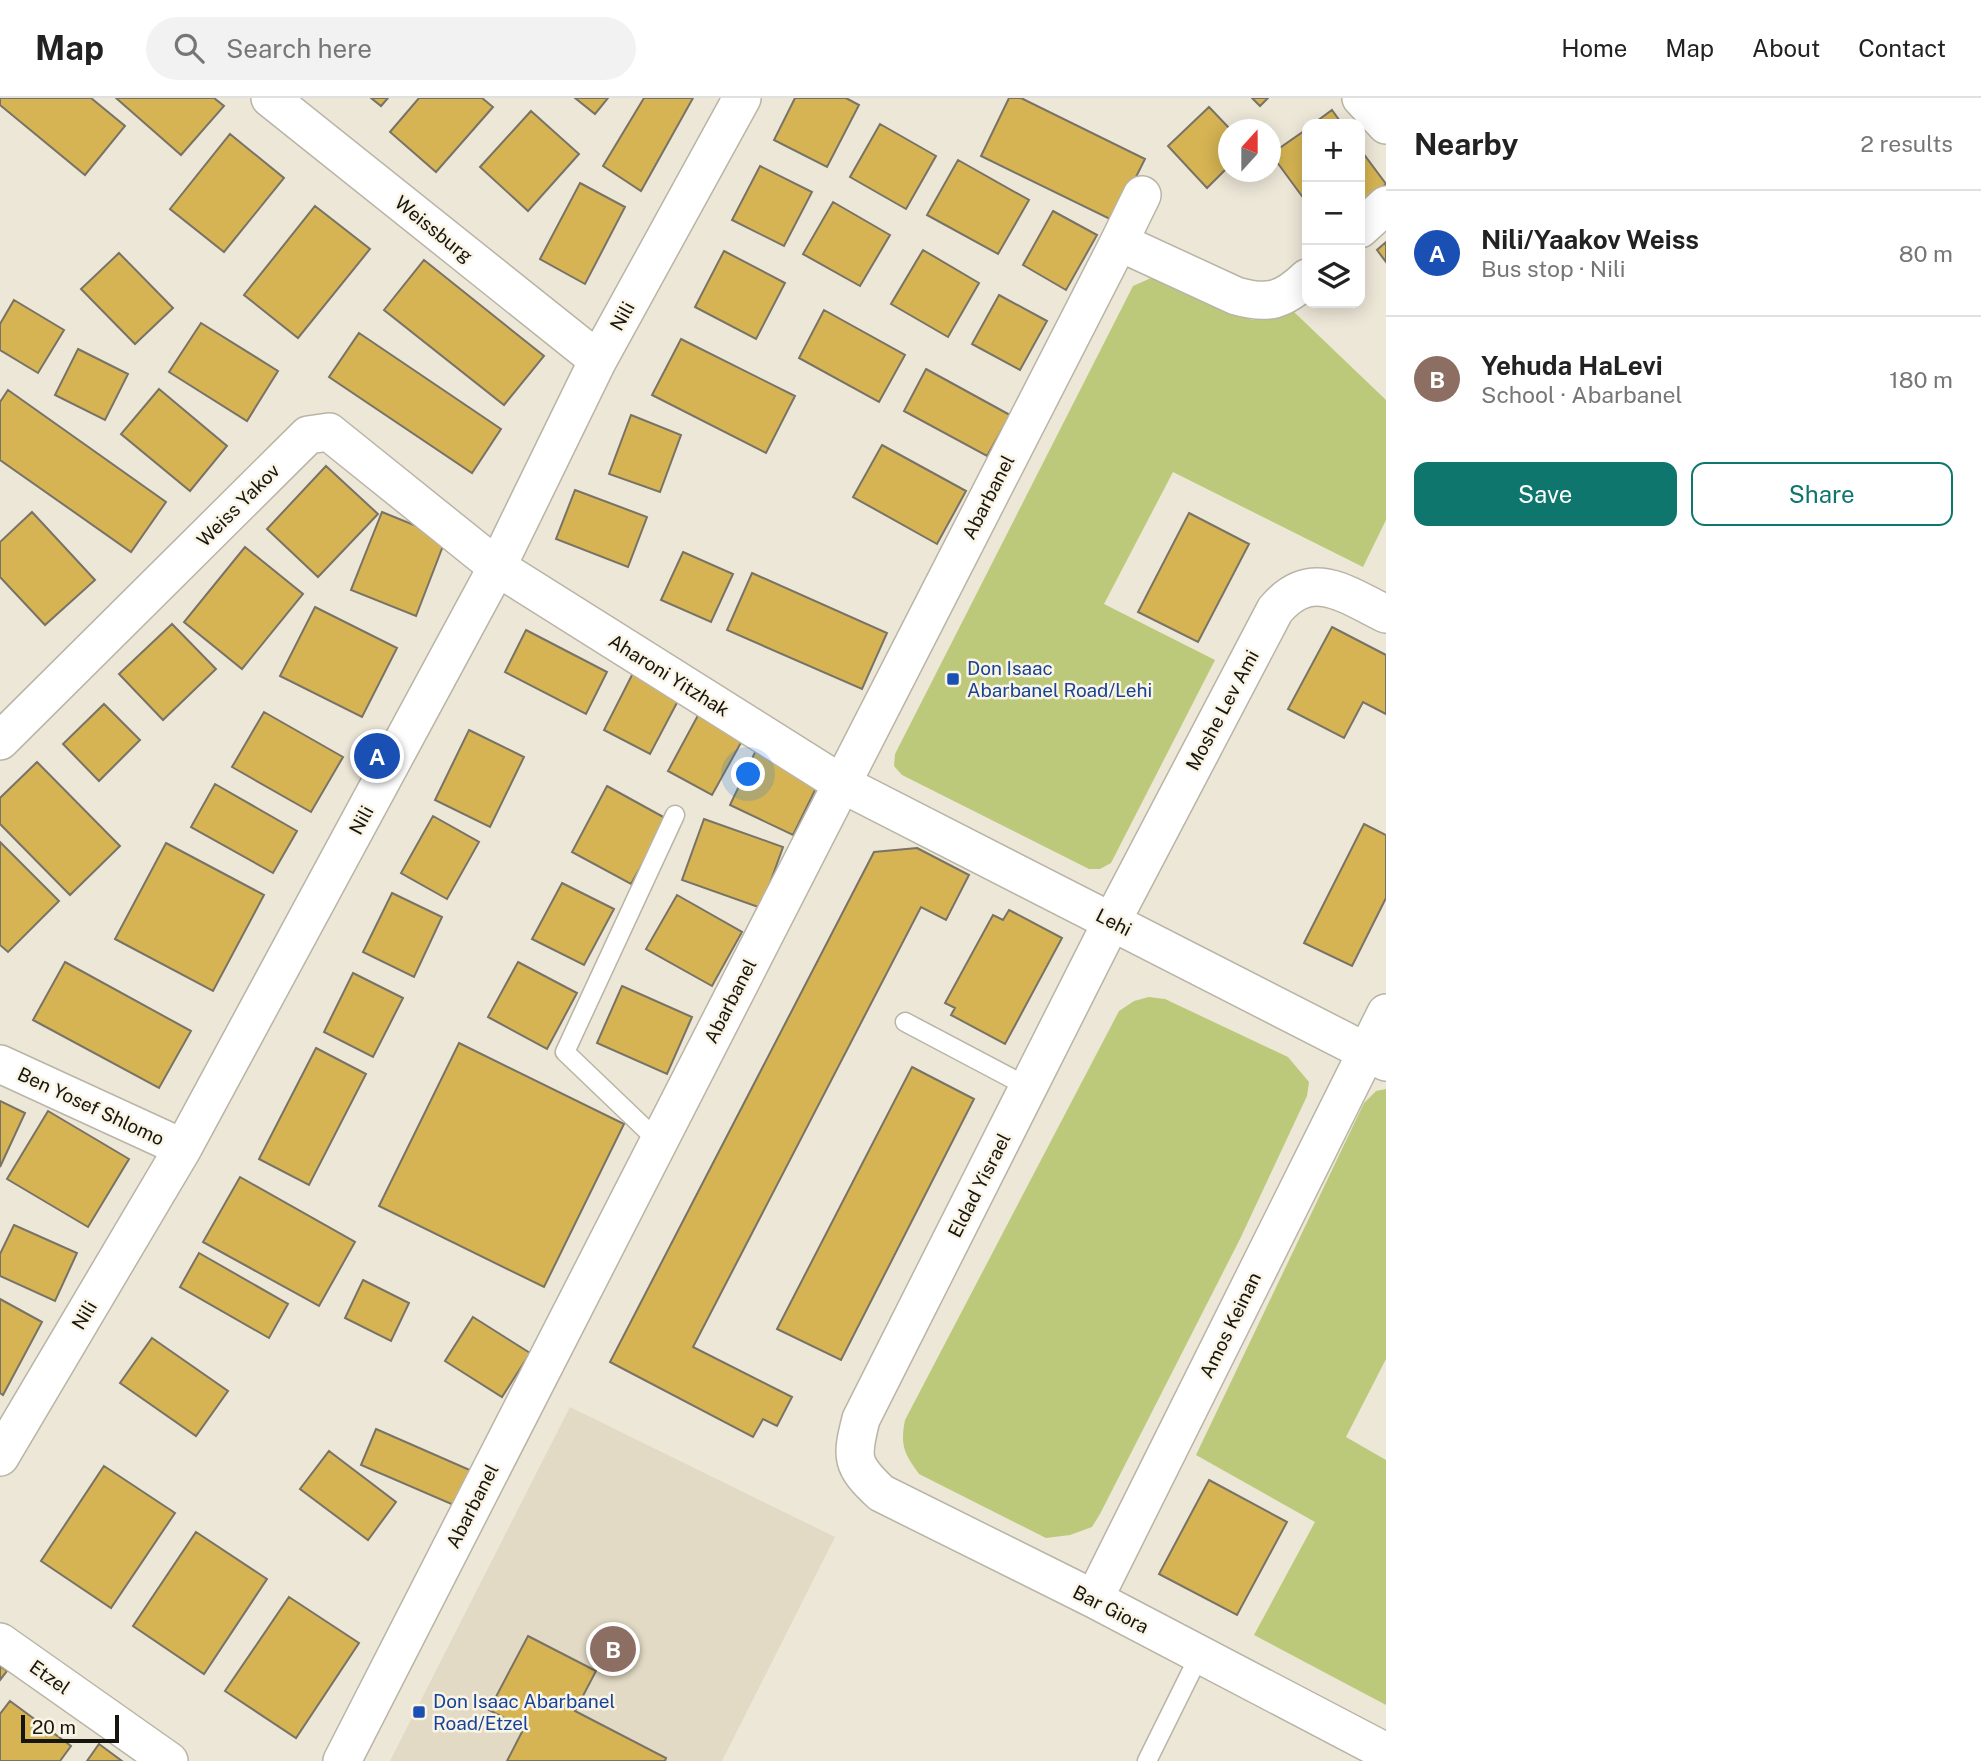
<!DOCTYPE html>
<html lang="en">
<head>
<meta charset="utf-8">
<style>
  body { margin:0; font-family:"Public Sans",sans-serif; background:#f2f2f2; color:#222 }
  .controls { position:absolute; right:21px; top:21px; display:grid; overflow:hidden; border-radius:14px; box-shadow:0 4px 18px #0003 }
  .controls button { width:63px; height:63px; display:grid; place-items:center; padding:0; border:0; border-bottom:2px solid #e0e0e0; background:#fff; color:#222; font:35px sans-serif }
  .compass { position:absolute; left:1218px; top:21px; width:63px; height:63px; border-radius:50%; background:#fff; box-shadow:0 4px 18px #0003; rotate:21deg }
  .scale { position:absolute; left:21px; bottom:18px; width:98px; box-sizing:border-box; padding-left:7px; border:4px solid #171510; border-top:0; font-size:19px; line-height:24px; white-space:nowrap; color:#171510; -webkit-text-stroke:5px #faf4e4; paint-order:stroke }
  .you { position:absolute; left:749px; top:677px; width:24px; height:24px; margin:-18px; border:5px solid #fff; border-radius:50%; background:#1a73e8; box-shadow:0 0 0 10px #1a73e833 }
  .badge { display:grid; place-items:center; width:46px; height:46px; border-radius:50%; background:#0f766e; color:#fff; font-size:23px; font-weight:700 }
  .pin { position:absolute; translate:-50% -50%; border:4px solid #fff; box-shadow:0 2px 7px #0006 }
  .list { margin:0; padding:0; list-style:none }
  h2 { display:flex; justify-content:space-between; align-items:center; height:91px; margin:0; padding:0 28px; font-size:30px }
  h2 small { font-size:23px; font-weight:400; color:#767676 }
  .list li { display:grid; grid-template-columns:46px 1fr auto; gap:21px; align-items:center; box-sizing:border-box; height:126px; padding:0 28px; border-top:2px solid #e0e0e0 }
  .list b { display:block; font-size:26px; white-space:nowrap }
  .list p { margin:0; font-size:23px; white-space:nowrap; color:#767676 }
  .list em { font-size:23px; font-style:normal; color:#767676 }
  .actions { display:flex; gap:14px; padding:21px 28px }
  .actions a { flex:1; padding:16px 0; border:2px solid #0f766e; border-radius:14px; text-align:center; font-size:24px; color:#0f766e }
  .actions .main { background:#0f766e; color:#fff }
  .icon { flex:none; width:38px; height:38px; fill:none; stroke:currentColor; stroke-width:2; stroke-linecap:round; stroke-linejoin:round }
  .map { position:relative; flex:none; width:1386px; height:1663px; overflow:hidden }
  header { display:flex; align-items:center; gap:42px; box-sizing:border-box; height:98px; padding:0 35px; background:#fff; border-bottom:2px solid #e0e0e0 }
  header strong { font-size:33px }
  nav { display:flex; gap:38px; margin-inline-start:auto; font-size:24px }
  .search { width:490px; height:63px; background:#f2f2f2; display:flex; align-items:center; gap:18px; box-sizing:border-box; padding:0 24px; border-radius:38px; color:#767676; font-size:26px }
  main { display:flex }
  aside { flex:1; background:#fff }
  .map>svg:first-child { display:block }
  .built { fill:#e2dac4 }
  .green { fill:#bdc97a }
  .building { fill:#d6b453; stroke:#797366; stroke-width:2 }
  .lines { fill:none; stroke-linecap:round; stroke-linejoin:round }
  .service-casing { stroke:#b9b4a5; stroke-width:21 }
  .minor-casing { stroke:#b9b4a5; stroke-width:40 }
  .service { stroke:#fff; stroke-width:18 }
  .minor { stroke:#fff; stroke-width:37 }
  .transit-dot { fill:#1a4fb4; stroke:#faf4e4; stroke-width:2.5 }
  .labels { text-anchor:middle; stroke-width:5; stroke-linejoin:round; paint-order:stroke }
  .street-label { font-size:19px; fill:#171510; stroke:#faf4e4 }
  .transit-label { font-size:19px; fill:#164399; stroke:#faf4e4; text-anchor:start }
</style>
</head>
<body>
<header>
<strong>Map</strong>
<div class="search"><svg class="icon" aria-label="search" viewBox="0 0 24 24"><circle cx="10" cy="10" r="6"/><path d="M15 15l6 6"/></svg>Search here</div>
<nav><a>Home</a><a>Map</a><a>About</a><a>Contact</a></nav>
</header>
<main>
<div class="map">
<svg width="1386" height="1663" viewBox="0 0 1386 1663">
  <rect width="100%" height="100%" fill="#ece7d7"/>
  <!-- built -->
  <path class="built" d="M570,1309L835,1439L722,1663H390Z"/>
  <!-- green -->
  <path class="green" d="M1151,180L1252,222L1275,221L1293,213L1386,302V422L1363,469L1173,374L1104,506L1215,562L1111,765L1100,771H1089L902,677L894,668L895,656L1133,188Z
    M1149,899L1165,901L1288,959L1309,984L1307,998L1240,1141L1100,1416L1092,1429L1070,1437L1046,1440L919,1376C904,1355 900,1348 905,1322L1119,913L1134,903Z
    M1386,991V1261L1346,1339L1386,1362V1607L1254,1537L1315,1424L1196,1357L1364,1005L1376,993Z"/>
  <!-- building -->
  <path class="building" d="M0,0H91L125,28L85,77L0,7Z
    M116,0H214L224,8L181,57Z
    M371,0H388L381,8Z
    M419,0H482L493,9L436,74L390,34Z
    M575,0H608L595,16Z
    M644,0H693L641,93L603,68Z
    M795,0H846L859,7L827,69L774,42Z
    M1009,0H1021L1145,61L1114,123L981,58Z
    M1252,0H1268L1260,8Z
    M1209,9L1231,32H1228V69L1207,90L1168,48Z
    M1332,12L1342,26H1313Z
    M531,13L579,56L528,113L480,69Z
    M880,26L936,58L906,111L850,79Z
    M1307,31V105L1271,56Z
    M230,36L284,80L224,154L170,111Z
    M1360,51L1386,86L1360,107Z
    M958,62L1029,102L998,156L927,117Z
    M760,68L812,94L784,148L732,122Z
    M580,85L625,109L585,186L540,161Z
    M833,104L890,137L860,188L803,156Z
    M315,108L370,151L298,240L244,197Z
    M1053,113L1097,137L1066,192L1023,167Z
    M1386,144V164L1377,152Z
    M923,152L979,185L948,239L891,206Z
    M724,153L785,185L756,241L695,209Z
    M119,155L173,210L135,246L81,191Z
    M424,162L544,258L504,307L384,212Z
    M999,197L1047,223L1020,272L972,246Z
    M14,202L64,232L38,275L0,252V226Z
    M824,212L905,257L879,304L799,260Z
    M201,225L278,273L247,323L169,274Z
    M359,235L501,331L472,375L329,279Z
    M681,241L795,298L766,355L652,297Z
    M78,251L128,276L105,322L55,297Z
    M926,271L1010,317L987,358L904,313Z
    M159,291L227,348L190,393L121,336Z
    M8,292L166,404L131,454L0,362V304Z
    M631,317L681,337L660,394L609,376Z
    M882,347L966,393L937,446L853,399Z
    M326,368L378,416L318,479L267,431Z
    M575,392L647,419L628,469L556,441Z
    M32,414L95,482L45,527L0,479V444Z
    M382,414L446,440L416,518L351,492Z
    M1189,415L1249,446L1198,544L1138,514Z
    M245,449L303,496L242,571L184,524Z
    M683,454L733,476L711,524L661,502Z
    M752,475L887,535L862,591L727,532Z
    M315,509L397,550L362,619L280,578Z
    M172,526L216,571L163,622L119,576Z
    M1332,529L1386,557V616L1363,604L1344,640L1288,611Z
    M526,532L607,574L586,616L505,574Z
    M633,575L680,599L650,656L604,632Z
    M104,606L140,642L99,683L63,646Z
    M703,608L748,632L712,697L668,673Z
    M264,614L343,659L311,714L232,669Z
    M469,632L524,659L490,729L435,702Z
    M757,650L821,680L793,737L730,707Z
    M37,664L120,748L70,797L0,726V700Z
    M215,686L297,733L273,775L191,729Z
    M607,688L667,721L631,786L572,754Z
    M433,718L479,744L447,801L401,775Z
    M704,721L783,749L761,810L682,782Z
    M1364,726L1386,737V800L1352,868L1304,845Z
    M0,744L59,803L8,854L0,847Z
    M166,745L264,797L213,893L115,841Z
    M917,750L969,777L946,822L921,809L693,1249L792,1299L777,1328L763,1321L753,1339L610,1264L874,754Z
    M562,785L614,811L584,867L532,841Z
    M392,795L442,819L414,879L363,854Z
    M677,797L742,834L712,888L646,851Z
    M1009,812L1062,840L1005,946L951,917L955,910L945,905L993,817L1003,822Z
    M65,864L191,933L159,990L33,922Z
    M518,864L577,895L547,951L488,919Z
    M353,875L403,900L373,959L324,934Z
    M622,888L692,919L667,976L597,945Z
    M459,945L624,1026L544,1189L379,1108Z
    M316,950L366,976L309,1087L259,1061Z
    M912,969L974,1001L841,1262L777,1231Z
    M0,1003L25,1015L0,1069Z
    M48,1013L129,1061L88,1129L7,1081Z
    M240,1079L355,1144L319,1208L203,1144Z
    M14,1127L77,1155L55,1203L0,1178V1156Z
    M199,1155L288,1206L269,1240L180,1189Z
    M363,1182L409,1205L391,1243L345,1220Z
    M0,1201L42,1224L3,1297L0,1295Z
    M473,1219L530,1255L502,1299L445,1263Z
    M152,1240L228,1293L196,1338L120,1285Z
    M376,1331L472,1373L456,1408L361,1367Z
    M329,1353L396,1404L368,1442L300,1391Z
    M104,1368L175,1415L111,1510L41,1463Z
    M1209,1382L1287,1424L1237,1517L1159,1476Z
    M196,1434L267,1481L204,1576L133,1528Z
    M289,1499L359,1545L296,1640L225,1593Z
    M528,1538L596,1573L575,1613L666,1660L665,1663H507L524,1630L489,1612Z
    M0,1568L7,1573L0,1582Z
    M10,1603L71,1648L60,1663H0V1616Z
    M99,1646L122,1663H87Z"/>
  <g class="lines">
    <!-- service casing -->
    <g class="service-casing">
      <path id="service" d="M905,924L1028,989
        M658,1043L565,954L675,717
        M1147,1663L1200,1556"/>
    </g>
    <!-- minor casing -->
    <g class="minor-casing">
      <path id="minor" d="M270,0L598,262
        M1361,0L1386,27
        M1360,131L1386,107
        M1119,144L1142,97
        M1386,516C1345,496 1311,469 1275,512L1112,823L861,1321C851,1360 851,1367 881,1395L1094,1501L1386,1654
        M0,643L308,337L329,334L497,469L842,686L1386,964
        M0,966L183,1050
        M0,1359L183,1050L497,469L598,262L742,0
        M1094,1501L1386,915
        M0,1544L169,1663
        M342,1663L1119,144L1236,198C1268,207 1283,203 1307,180"/>
    </g>
    <!-- service -->
    <use href="#service" class="service"/>
    <!-- minor -->
    <use href="#minor" class="minor"/>
  </g>
  <!-- markers -->
  <g class="transit-dot">
    <rect x="946" y="574" width="14" height="14" rx="3.5"/>
    <rect x="412" y="1607" width="14" height="14" rx="3.5"/>
  </g>
  <g class="labels">
    <!-- street labels -->
    <g class="street-label">
      <text transform="translate(434 131) rotate(39)" y="7">Weissburg</text>
      <text transform="translate(622 218) rotate(-61)" y="7">Nili</text>
      <text transform="translate(988 399) rotate(-63)" y="7">Abarbanel</text>
      <text transform="translate(238 407) rotate(-45)" y="7">Weiss Yakov</text>
      <text transform="translate(669 577) rotate(32)" y="7">Aharoni Yitzhak</text>
      <text transform="translate(1222 612) rotate(-62)" y="7">Moshe Lev Ami</text>
      <text transform="translate(361 722) rotate(-62)" y="7">Nili</text>
      <text transform="translate(1114 824) rotate(27)" y="7">Lehi</text>
      <text transform="translate(730 903) rotate(-63)" y="7">Abarbanel</text>
      <text transform="translate(91 1008) rotate(25)" y="7">Ben Yosef Shlomo</text>
      <text transform="translate(979 1087) rotate(-63)" y="7">Eldad Yisrael</text>
      <text transform="translate(84 1217) rotate(-59)" y="7">Nili</text>
      <text transform="translate(1230 1227) rotate(-64)" y="7">Amos Keinan</text>
      <text transform="translate(472 1408) rotate(-63)" y="7">Abarbanel</text>
      <text transform="translate(1111 1511) rotate(27)" y="7">Bar Giora</text>
      <text transform="translate(50 1579) rotate(35)" y="7">Etzel</text>
    </g>
    <!-- transit labels -->
    <g class="transit-label">
      <text x="967" y="577">Don Isaac<tspan x="967" dy="22">Abarbanel Road/Lehi</tspan></text>
      <text x="433" y="1610">Don Isaac Abarbanel<tspan x="433" dy="22">Road/Etzel</tspan></text>
    </g>
  </g>
</svg>
<div class="controls">
<button>+</button>
<button>−</button>
<button><svg class="icon" aria-label="layers" viewBox="0 0 24 24"><path d="M12 4l9 5-9 5-9-5zM3 14l9 5 9-5"/></svg></button>
</div>
<svg class="compass" viewBox="-18 -18 36 36"><path d="M0-13l5 13h-10z" fill="#e53935"/><path d="M0 13l5-13h-10z" fill="#767676"/></svg>
<div class="scale">20 m</div>
<div class="you"></div>
<div class="pin badge" style="left:377px;top:658px;background:#1a4fb4">A</div>
<div class="pin badge" style="left:613px;top:1551px;background:#8d6e63">B</div>
</div>
<aside>
<h2>Nearby<small>2 results</small></h2>
<ul class="list">
<li><span class="badge" style="background:#1a4fb4">A</span><div><b>Nili/Yaakov Weiss</b><p>Bus stop · Nili</p></div><em>80 m</em></li>
<li><span class="badge" style="background:#8d6e63">B</span><div><b>Yehuda HaLevi</b><p>School · Abarbanel</p></div><em>180 m</em></li>
</ul>
<div class="actions"><a class="main">Save</a><a>Share</a></div>
</aside>
</main>
</body>
</html>
